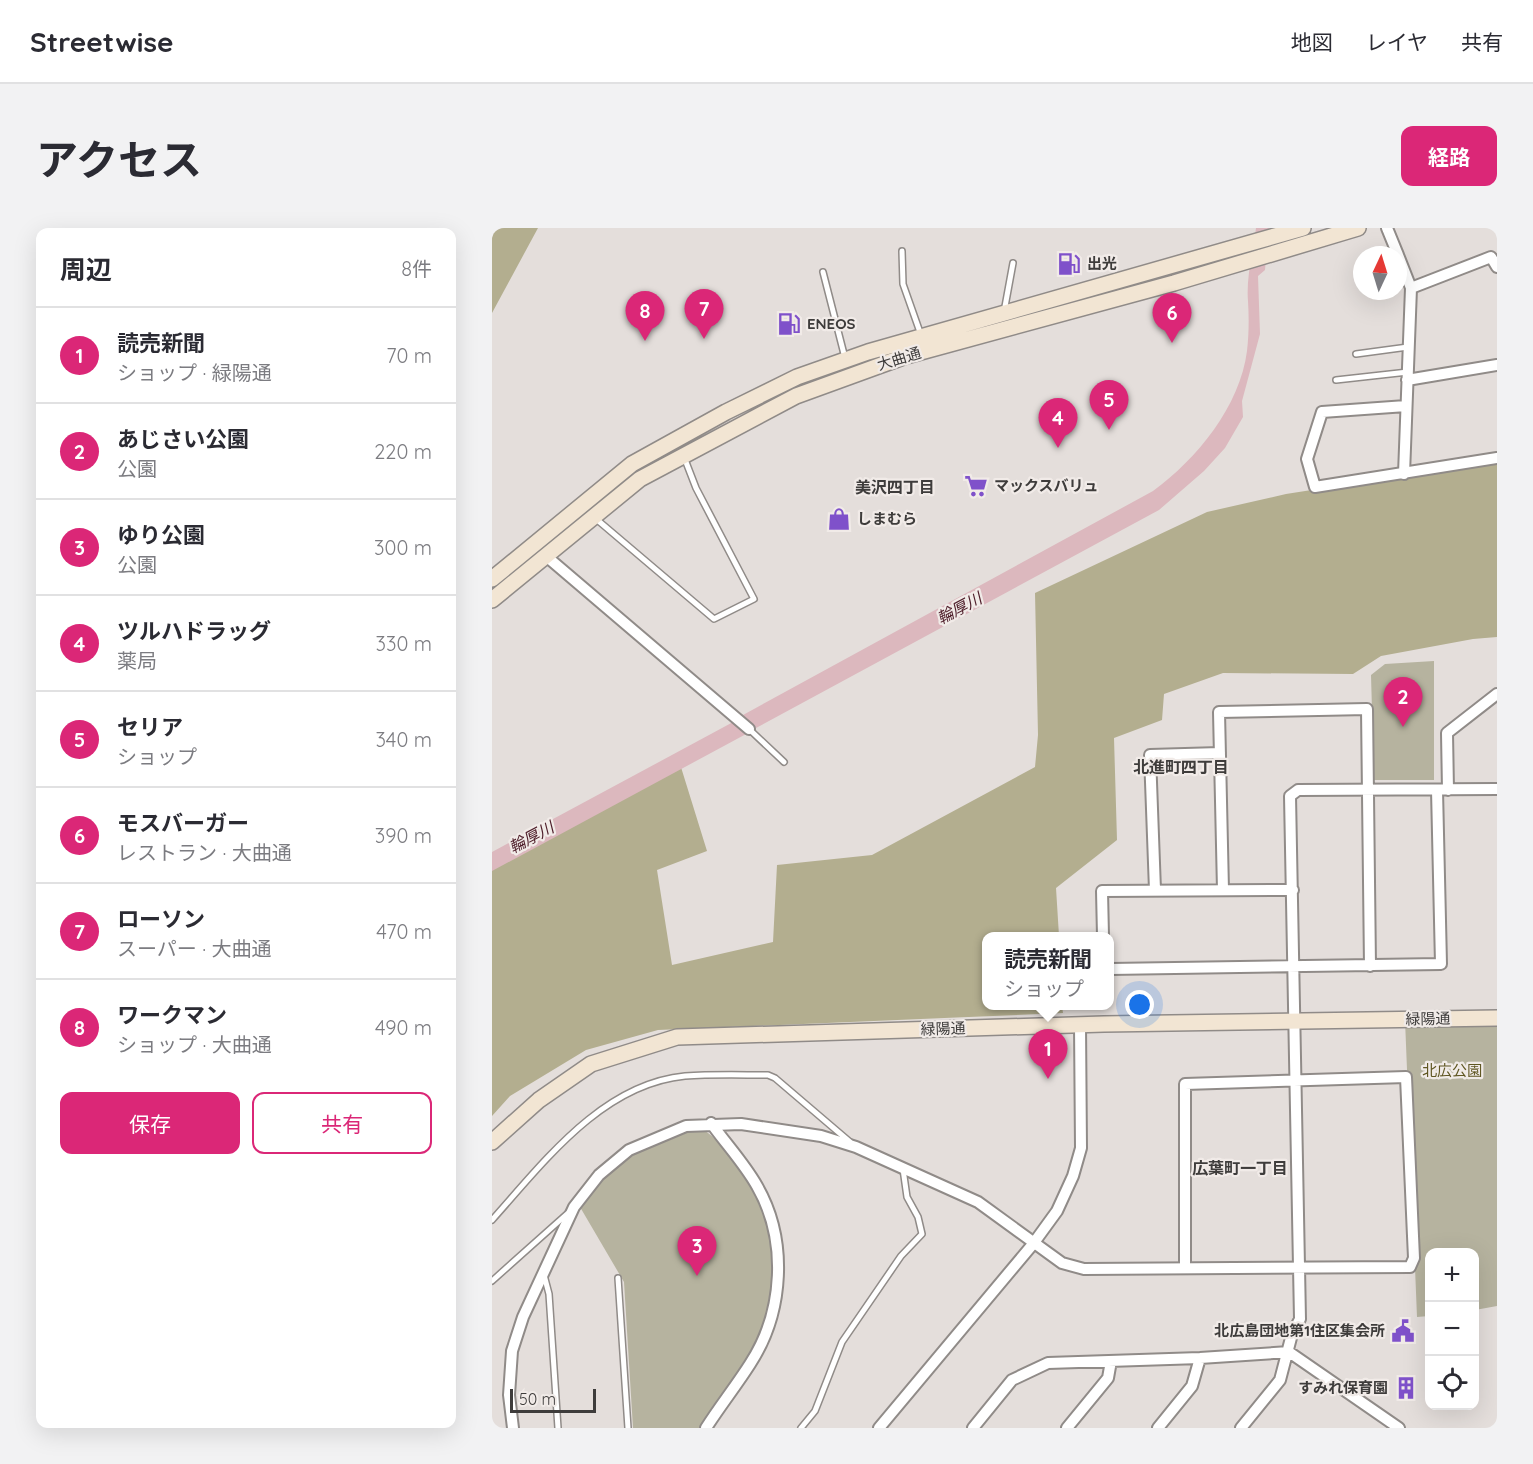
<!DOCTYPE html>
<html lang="ja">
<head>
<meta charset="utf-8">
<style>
  body { margin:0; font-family:Quicksand,"Noto Sans JP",sans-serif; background:#f2f2f3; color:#2b2b33 }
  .controls { position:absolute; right:18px; bottom:18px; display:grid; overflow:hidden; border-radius:12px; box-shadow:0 6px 24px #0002 }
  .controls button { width:54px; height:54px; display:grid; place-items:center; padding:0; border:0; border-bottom:2px solid #e1e1e2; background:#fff; color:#2b2b33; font:30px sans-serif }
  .compass { position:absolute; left:861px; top:18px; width:54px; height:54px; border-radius:50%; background:#fff; box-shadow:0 6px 24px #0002; rotate:4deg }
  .scale { position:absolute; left:18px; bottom:15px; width:86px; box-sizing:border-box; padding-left:6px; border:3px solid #3e3c3b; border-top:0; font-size:16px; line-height:21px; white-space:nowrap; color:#3e3c3b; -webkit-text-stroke:4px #f1ebe8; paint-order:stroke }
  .you { position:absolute; left:648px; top:777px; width:21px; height:21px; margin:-15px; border:4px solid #fff; border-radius:50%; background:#1a73e8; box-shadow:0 0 0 9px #1a73e833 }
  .badge { display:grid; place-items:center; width:39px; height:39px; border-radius:50%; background:#db2777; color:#fff; font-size:20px; font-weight:700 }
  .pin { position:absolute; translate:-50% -50px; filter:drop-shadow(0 2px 3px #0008) }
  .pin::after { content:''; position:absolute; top:32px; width:21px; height:18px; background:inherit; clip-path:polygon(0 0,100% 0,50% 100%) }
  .popup { position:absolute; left:490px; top:704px; width:132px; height:78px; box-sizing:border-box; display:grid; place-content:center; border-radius:12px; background:#fff; filter:drop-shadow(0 2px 4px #0005); font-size:20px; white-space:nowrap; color:#7c7c81 }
  .popup b { font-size:22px; color:#2b2b33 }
  .popup::after { content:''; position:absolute; left:50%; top:100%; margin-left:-12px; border:12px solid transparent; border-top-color:#fff }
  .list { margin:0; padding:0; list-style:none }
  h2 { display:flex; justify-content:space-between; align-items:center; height:78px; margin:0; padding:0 24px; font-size:26px }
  h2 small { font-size:20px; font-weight:400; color:#7c7c81 }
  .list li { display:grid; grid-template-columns:39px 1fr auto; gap:18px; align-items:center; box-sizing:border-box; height:96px; padding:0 24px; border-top:2px solid #e1e1e2 }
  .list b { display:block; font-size:22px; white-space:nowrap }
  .list p { margin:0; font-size:20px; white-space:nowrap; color:#7c7c81 }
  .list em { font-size:20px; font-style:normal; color:#7c7c81 }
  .actions { display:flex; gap:12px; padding:18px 24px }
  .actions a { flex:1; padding:14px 0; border:2px solid #db2777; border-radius:12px; text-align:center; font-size:21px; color:#db2777 }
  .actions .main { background:#db2777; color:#fff }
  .icon { flex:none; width:33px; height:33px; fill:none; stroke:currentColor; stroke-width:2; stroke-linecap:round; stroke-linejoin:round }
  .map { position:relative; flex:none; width:1005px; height:1200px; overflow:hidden; border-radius:12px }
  header { display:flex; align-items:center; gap:36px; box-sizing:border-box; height:84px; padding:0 30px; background:#fff; border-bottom:2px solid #e1e1e2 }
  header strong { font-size:28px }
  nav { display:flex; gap:33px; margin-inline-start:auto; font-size:21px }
  .intro { display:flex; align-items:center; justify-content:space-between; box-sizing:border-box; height:144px; padding:0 36px }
  h1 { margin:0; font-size:42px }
  .button { padding:15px 27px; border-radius:12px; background:#db2777; color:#fff; font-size:21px; font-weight:700 }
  main { display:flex; gap:36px; padding:0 36px }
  aside { flex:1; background:#fff; border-radius:12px; box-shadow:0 6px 24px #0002 }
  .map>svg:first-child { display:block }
  .green { fill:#b6b39f }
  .forest { fill:#b3ae8f }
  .water { fill:#dcb8be }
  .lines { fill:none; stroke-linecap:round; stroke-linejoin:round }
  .lane-casing { stroke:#908b88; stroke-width:8 }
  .street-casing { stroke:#908b88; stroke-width:14 }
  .secondary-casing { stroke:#908b88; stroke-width:18 }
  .lane { stroke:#fff; stroke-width:5 }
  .street { stroke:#fff; stroke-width:10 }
  .secondary { stroke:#f2e5d3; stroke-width:15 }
  .labels { text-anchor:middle; stroke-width:4.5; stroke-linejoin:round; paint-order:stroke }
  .poi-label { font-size:15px; font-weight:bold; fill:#3e3c3b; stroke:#f1ebe8; text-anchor:start }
  .street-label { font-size:15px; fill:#3e3c3b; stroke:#f1ebe8 }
  .park-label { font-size:15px; fill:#605723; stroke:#f1ebe8 }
  .neighbourhood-label { font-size:16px; font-weight:bold; fill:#3e3c3b; stroke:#f1ebe8 }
  .water-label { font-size:16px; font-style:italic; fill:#50202c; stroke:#f1ebe8 }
</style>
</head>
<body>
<header>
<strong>Streetwise</strong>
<nav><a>地図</a><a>レイヤ</a><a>共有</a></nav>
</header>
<div class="intro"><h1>アクセス</h1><a class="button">経路</a></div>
<main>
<aside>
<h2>周辺<small>8件</small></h2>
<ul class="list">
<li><span class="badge">1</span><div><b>読売新聞</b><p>ショップ · 緑陽通</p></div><em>70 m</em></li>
<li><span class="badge">2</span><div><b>あじさい公園</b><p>公園</p></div><em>220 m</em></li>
<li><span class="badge">3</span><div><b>ゆり公園</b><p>公園</p></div><em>300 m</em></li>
<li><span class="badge">4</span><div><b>ツルハドラッグ</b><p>薬局</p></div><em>330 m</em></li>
<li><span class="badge">5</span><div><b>セリア</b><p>ショップ</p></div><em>340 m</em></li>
<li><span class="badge">6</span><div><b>モスバーガー</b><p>レストラン · 大曲通</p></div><em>390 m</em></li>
<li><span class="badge">7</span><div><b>ローソン</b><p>スーパー · 大曲通</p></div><em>470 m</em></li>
<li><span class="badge">8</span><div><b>ワークマン</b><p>ショップ · 大曲通</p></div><em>490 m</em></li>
</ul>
<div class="actions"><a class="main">保存</a><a>共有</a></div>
</aside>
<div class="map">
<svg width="1005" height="1200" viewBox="0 0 1005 1200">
  <rect width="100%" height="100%" fill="#e4dedb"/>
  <!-- green -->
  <path class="green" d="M942,433V552H882L879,447L893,436Z
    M1005,790V1078L983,1082L982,1024H938L937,1088L925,1089L913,792Z
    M208,900C225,908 240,932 251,947C286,997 293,1065 262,1120C246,1148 226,1174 208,1200H141L132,1054L88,979C121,933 153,914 208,900Z"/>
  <!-- forest -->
  <path class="forest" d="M0,0H46L0,85Z
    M1005,233V409L981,411L889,428L861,446L731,445L672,466L670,492L622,510L625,612L564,660L567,708H494V778H570L571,785L166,802L94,822L18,868L0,888V638L188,536L215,623L165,642L180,737L281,714L285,637L380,627L543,539L546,507L543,365L715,284L794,266Z"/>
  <!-- water -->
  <path class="water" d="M764,0H777L773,42L766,48L768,106L750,173L751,189L733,220L712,243L667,282L264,500L251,487L661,263C705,231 748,178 755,123C757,106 757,89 756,73C754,50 761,23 764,0Z
    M243,493L256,505L0,643V624Z"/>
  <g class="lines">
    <!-- lane casing -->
    <g class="lane-casing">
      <path id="lane" d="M410,23L411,56L429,107
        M331,44L353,130
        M512,84L521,35
        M864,126L916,119
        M844,152L916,144
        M103,290L222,391L262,371L204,260L192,229
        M257,501L292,534
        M0,992C52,934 110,856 193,848C220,846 249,847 276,847L283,850L358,914
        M52,1047L57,1066L66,1200
        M126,1050L136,1200
        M0,1053L75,986
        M309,1200L323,1183L350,1114L409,1028L430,1006L426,989L415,969L411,941"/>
    </g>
    <!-- street casing -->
    <g class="street-casing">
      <path id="street" d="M895,0L906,27
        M906,27L919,60
        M915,152L1005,137
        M914,178L830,184L815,231L823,259L1005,230
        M912,246L919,60L999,29L1005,39
        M54,328L257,501
        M956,562L955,505L1005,466
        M663,662L658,527L728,525
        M731,662L727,484L875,481L878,738
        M611,708L610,663L801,662
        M618,741L949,736L945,562
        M21,1200L17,1167L20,1123L31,1089L82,979L107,947L137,922L194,898L249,896L329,908L364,919L486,974L570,1035L592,1041L918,1039L922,1030L921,1008L914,849L693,856V1040
        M214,1200C228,1178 244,1158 258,1136C292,1084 296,1012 265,958C252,935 234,916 219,895
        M387,1200L541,1016L565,983L581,948L589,920L588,797
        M481,1200L520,1152L556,1135L708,1130L797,1124L907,1200
        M575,1200L616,1150L619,1133
        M666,1200L700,1158L708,1130
        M749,1200L788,1152L800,1106L808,1091L798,568L806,562L1005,561"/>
    </g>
    <!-- secondary casing -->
    <g class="secondary-casing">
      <path id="secondary" d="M0,351L140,236L234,184L305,149L376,124L811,0
        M0,372L148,251L304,168L414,128L682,55L866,0
        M0,914L47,872L99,836L185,809L612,796L1005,790"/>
    </g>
    <!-- lane -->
    <use href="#lane" class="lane"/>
    <!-- street -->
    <use href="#street" class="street"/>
    <!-- secondary -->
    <use href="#secondary" class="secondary"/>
  </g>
  <!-- icons -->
  <defs>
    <g id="fuel-bare" transform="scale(1.8)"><path d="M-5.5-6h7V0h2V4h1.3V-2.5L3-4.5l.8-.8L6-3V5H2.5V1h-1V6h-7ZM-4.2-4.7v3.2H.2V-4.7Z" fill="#7f51ca" stroke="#f1ebe8" stroke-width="2.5" paint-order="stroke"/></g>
    <g id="supermarket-bare" transform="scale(1.8)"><path d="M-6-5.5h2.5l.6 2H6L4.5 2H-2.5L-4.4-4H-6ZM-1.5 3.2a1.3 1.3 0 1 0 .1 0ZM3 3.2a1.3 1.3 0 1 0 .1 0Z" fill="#7f51ca" stroke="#f1ebe8" stroke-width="2.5" paint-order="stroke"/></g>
    <g id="shop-bare" transform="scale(1.8)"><path d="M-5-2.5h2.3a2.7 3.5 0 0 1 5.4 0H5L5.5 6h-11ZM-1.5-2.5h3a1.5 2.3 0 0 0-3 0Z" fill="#7f51ca" stroke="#f1ebe8" stroke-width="2.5" paint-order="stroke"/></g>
    <g id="civic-bare" transform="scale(1.8)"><path d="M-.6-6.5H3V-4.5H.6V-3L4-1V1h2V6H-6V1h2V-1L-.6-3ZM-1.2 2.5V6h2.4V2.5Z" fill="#7f51ca" stroke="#f1ebe8" stroke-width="2.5" paint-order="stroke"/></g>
    <g id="building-bare" transform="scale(1.8)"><path d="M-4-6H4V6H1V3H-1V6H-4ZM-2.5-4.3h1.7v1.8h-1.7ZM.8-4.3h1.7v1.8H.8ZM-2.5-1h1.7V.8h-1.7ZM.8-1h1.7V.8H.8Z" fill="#7f51ca" stroke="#f1ebe8" stroke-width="2.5" paint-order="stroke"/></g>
  </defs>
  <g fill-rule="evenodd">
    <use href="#fuel-bare" x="577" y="36"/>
    <use href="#fuel-bare" x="297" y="96"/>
    <use href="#supermarket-bare" x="484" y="258"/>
    <use href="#shop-bare" x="347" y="291"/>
    <use href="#civic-bare" x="911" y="1103"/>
    <use href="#building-bare" x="914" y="1160"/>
  </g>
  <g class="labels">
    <!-- poi labels -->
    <g class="poi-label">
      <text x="595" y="41">出光</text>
      <text x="315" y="101">ENEOS</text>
      <text x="502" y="263">マックスバリュ</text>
      <text x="365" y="296">しまむら</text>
      <text x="893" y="1108" text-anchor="end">北広島団地第1住区集会所</text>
      <text x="896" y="1165" text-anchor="end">すみれ保育園</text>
    </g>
    <!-- street labels -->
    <g class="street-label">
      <text transform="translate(407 131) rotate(-17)" y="5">大曲通</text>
      <text transform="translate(936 791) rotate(-1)" y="5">緑陽通</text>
      <text transform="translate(451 801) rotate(-2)" y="5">緑陽通</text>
    </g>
    <!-- park labels -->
    <g class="park-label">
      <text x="960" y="848">北広公園</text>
    </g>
    <!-- neighbourhood labels -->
    <g class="neighbourhood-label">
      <text x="403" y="265">美沢四丁目</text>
      <text x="689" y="545">北進町四丁目</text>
      <text x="748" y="946">広葉町一丁目</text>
    </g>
    <!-- water labels -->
    <g class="water-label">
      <text transform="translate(467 380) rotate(-28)" y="6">輪厚川</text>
      <text transform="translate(39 609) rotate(-28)" y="6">輪厚川</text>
    </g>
  </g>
</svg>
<div class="controls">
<button>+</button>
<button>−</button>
<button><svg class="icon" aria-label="locate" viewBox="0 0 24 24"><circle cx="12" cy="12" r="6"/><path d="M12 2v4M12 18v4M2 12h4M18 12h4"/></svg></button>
</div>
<svg class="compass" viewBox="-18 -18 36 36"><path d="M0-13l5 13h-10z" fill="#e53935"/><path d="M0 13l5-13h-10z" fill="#7c7c81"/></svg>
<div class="scale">50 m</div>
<div class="you"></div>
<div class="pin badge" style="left:556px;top:851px">1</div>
<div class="popup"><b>読売新聞</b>ショップ</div>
<div class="pin badge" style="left:911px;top:499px">2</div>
<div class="pin badge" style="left:205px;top:1048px">3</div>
<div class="pin badge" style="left:566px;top:220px">4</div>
<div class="pin badge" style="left:617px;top:202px">5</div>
<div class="pin badge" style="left:680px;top:115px">6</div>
<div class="pin badge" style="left:212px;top:111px">7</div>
<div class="pin badge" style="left:153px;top:113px">8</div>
</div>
</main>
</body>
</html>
